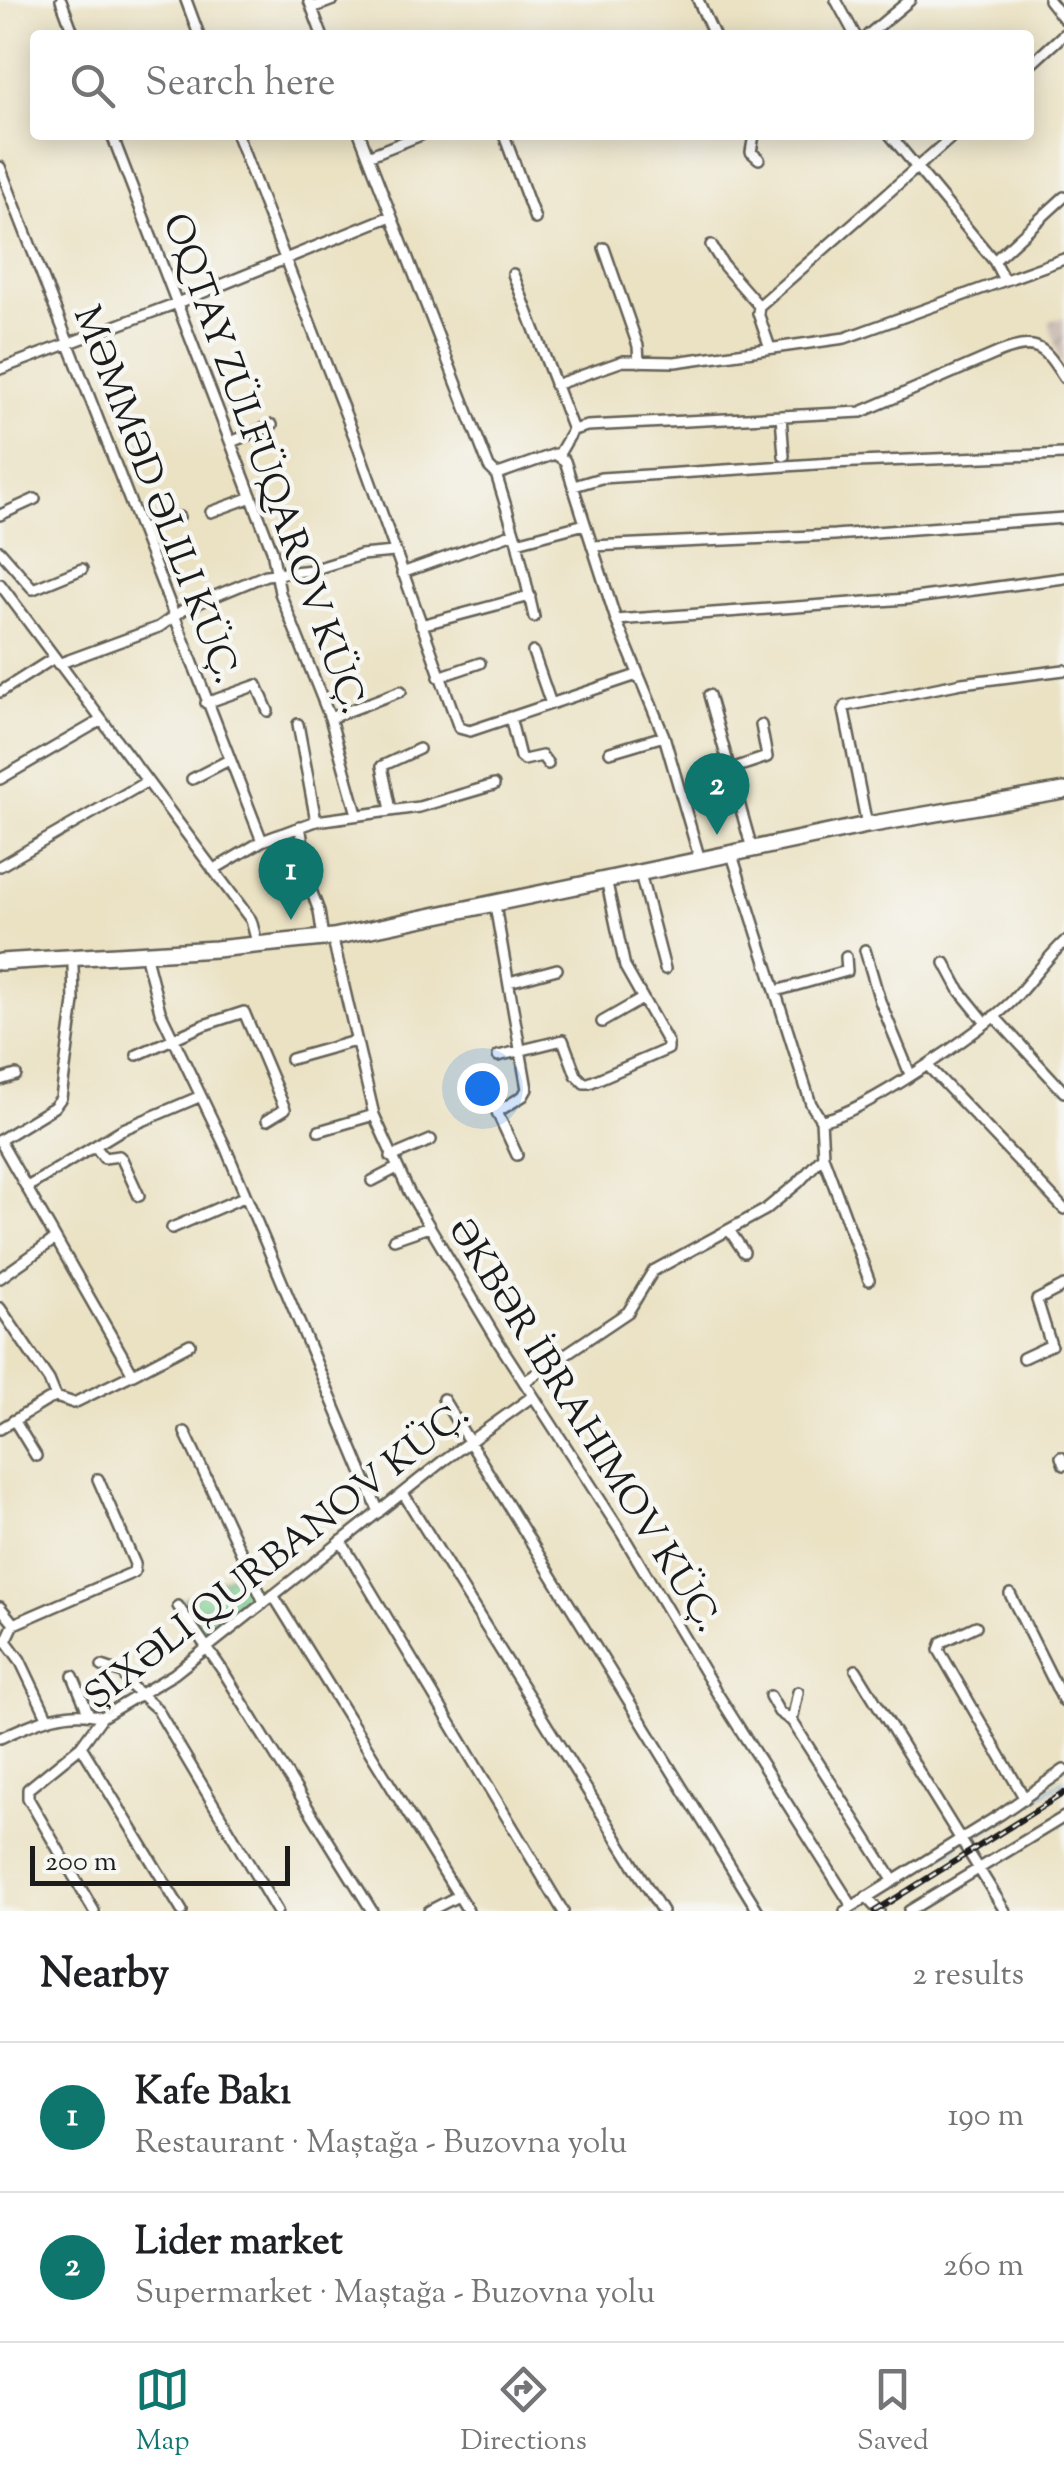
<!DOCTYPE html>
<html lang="en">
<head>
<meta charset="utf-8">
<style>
  body { margin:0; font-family:"Sorts Mill Goudy",serif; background:#f6f6f6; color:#202124 }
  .scale { position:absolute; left:30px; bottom:25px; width:260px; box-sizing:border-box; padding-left:10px; border:5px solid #1c1c1c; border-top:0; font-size:28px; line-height:35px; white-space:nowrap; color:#1c1c1c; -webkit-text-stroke:8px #f6f6f2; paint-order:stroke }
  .you { position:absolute; left:482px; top:1088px; width:35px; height:35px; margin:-25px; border:8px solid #fff; border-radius:50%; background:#1a73e8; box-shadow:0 0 0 15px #1a73e833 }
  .badge { display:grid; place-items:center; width:65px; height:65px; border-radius:50%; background:#0f766e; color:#fff; font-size:32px; font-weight:700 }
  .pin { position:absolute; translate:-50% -82px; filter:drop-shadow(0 2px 5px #0008) }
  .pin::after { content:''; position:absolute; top:52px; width:35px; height:30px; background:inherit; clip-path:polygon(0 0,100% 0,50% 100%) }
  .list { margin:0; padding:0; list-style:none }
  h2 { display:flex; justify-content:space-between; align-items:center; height:130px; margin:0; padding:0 40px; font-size:42px }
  h2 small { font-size:32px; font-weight:400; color:#757577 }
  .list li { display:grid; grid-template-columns:65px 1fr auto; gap:30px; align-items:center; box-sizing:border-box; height:150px; padding:0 40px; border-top:2px solid #e0e0e0 }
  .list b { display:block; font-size:38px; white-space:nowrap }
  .list p { margin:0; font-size:32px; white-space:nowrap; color:#757577 }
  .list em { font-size:32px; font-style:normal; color:#757577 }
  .icon { flex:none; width:55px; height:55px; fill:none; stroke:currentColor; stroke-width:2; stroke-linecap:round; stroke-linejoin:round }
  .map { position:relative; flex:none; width:1064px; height:1911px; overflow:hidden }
  .search { position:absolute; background:#fff; box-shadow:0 5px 25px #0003; left:30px; right:30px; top:30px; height:110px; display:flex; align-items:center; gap:25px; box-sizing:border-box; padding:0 35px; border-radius:10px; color:#757577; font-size:38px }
  .sheet { height:430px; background:#fff }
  nav { display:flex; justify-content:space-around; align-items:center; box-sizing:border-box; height:140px; border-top:2px solid #e0e0e0; background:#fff; font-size:28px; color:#757577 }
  nav a { display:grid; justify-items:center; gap:5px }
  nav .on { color:#0f766e }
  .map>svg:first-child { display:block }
  .industrial { fill:url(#industrial-furrows) }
  .grass { fill:url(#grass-dots); stroke:#4a7354; stroke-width:2.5 }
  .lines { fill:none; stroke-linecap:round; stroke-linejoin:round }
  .stream { stroke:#73ade4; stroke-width:2.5 }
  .street-casing { stroke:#646157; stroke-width:14 }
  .primary-casing { stroke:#646157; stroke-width:20 }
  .street { stroke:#fff; stroke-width:9 }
  .primary { stroke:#fff; stroke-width:15 }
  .rail-casing { stroke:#1c1c1c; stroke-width:6 }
  .rail { stroke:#f6f6f2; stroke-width:2.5; stroke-dasharray:8; stroke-linecap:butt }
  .labels { text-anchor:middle; stroke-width:9; stroke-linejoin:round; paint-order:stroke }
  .street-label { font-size:38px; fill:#1c1c1c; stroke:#f6f6f2 }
</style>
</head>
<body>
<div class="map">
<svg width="1064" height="1911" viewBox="0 0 1064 1911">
  <defs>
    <pattern id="industrial-furrows" width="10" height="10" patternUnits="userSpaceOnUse" patternTransform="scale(2.5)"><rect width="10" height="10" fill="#cec1b9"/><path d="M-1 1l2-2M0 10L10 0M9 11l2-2" fill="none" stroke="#b0a59e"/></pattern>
    <pattern id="grass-dots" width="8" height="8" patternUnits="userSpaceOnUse" patternTransform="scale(2.5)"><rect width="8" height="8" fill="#79ca8b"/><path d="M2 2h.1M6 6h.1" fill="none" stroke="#68ad77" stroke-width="1.8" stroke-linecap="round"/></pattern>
  </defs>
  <rect width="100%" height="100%" fill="#f6f6f2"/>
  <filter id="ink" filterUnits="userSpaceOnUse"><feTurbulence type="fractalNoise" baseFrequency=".01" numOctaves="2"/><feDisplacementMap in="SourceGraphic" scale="20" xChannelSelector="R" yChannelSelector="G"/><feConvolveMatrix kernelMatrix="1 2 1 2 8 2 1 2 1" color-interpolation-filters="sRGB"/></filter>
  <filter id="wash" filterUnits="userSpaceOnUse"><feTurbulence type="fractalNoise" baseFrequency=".0048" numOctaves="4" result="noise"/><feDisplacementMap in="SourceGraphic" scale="40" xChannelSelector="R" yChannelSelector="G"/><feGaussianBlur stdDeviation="2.25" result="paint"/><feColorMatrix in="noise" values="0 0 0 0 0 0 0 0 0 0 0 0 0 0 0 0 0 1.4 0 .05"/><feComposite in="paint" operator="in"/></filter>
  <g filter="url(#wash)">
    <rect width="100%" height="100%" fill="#ebe2c4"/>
    <!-- industrial -->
    <path class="industrial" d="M1064,318V364L1059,359L1049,321Z"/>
    <!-- grass -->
    <path class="grass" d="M242,1570L254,1597L203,1638L182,1600Z"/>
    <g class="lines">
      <!-- stream -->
      <path class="stream" d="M968,1842L1064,1780
        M945,1854L958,1847
        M854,1911L865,1904"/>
    </g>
  </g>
  <g filter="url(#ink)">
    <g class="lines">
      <!-- street casing -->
      <g class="street-casing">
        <path id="street" d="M61,0L74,35
          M186,0L199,35
          M309,0L322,35
          M698,0L714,35
          M836,0L855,35
          M1049,0L1064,19
          M312,8L333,0
          M868,35L910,0
          M1029,66L1064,34
          M112,135L272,550L280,593L330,718L357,814
          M237,135L354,436L459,728L470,731L637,675
          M360,135L489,467L496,474L501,473L555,454L565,461L616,620L664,736L700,860
          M504,135L535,219
          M754,135L751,152L759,159
          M890,135L994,261L1004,280
          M368,156L421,135
          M0,167L262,841
          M711,245L724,266L759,306
          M604,248L638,346L639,362
          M994,261L1064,197
          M513,274L573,430
          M770,348L758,313L759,306L954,135
          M0,369L177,303L391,216
          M555,385L623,361L675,362L845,338L1064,259
          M781,416L784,456
          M231,442L272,425
          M559,454L573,430L587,426L861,412L1000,352C1038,338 1044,347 1064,378
          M496,474L517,542L534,617
          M574,486L601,478L832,463L1064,454
          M211,512L252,497
          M0,515L35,499
          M141,530L179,517
          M517,542L585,524
          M592,546L834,535L1064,518
          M0,551L33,589L82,569
          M402,573L514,533
          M0,584L251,920L258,946
          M616,620L907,599L1064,578
          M421,625L530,596
          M533,652L551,704
          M58,664L159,627L186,608L266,575L312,570L361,555L394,552
          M439,677L480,663
          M0,692L54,658
          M709,695L752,849
          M206,703L257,685L268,711
          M510,717L520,757L524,760L542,756L548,764
          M330,718L401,691
          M298,724L316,821
          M610,752L664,736
          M728,770L767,757L761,725
          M0,779L100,721
          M192,779L229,760
          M391,810L382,766L419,749
          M867,825L844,710L846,706L962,683L1064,670
          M300,826L311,890L319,911L323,938
          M734,861L811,1104L821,1120L823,1156L869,1280
          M0,866L146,782
          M213,870L262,841L316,821L419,807L494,785
          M642,881L665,969
          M496,911L527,1089L523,1096L497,1112L517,1155
          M334,944L374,1115L409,1192L499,1343L621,1532L717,1693L852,1906
          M865,950L880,1001L910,1074
          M147,961L160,1011L224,1144L379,1512
          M945,963L960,991L986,1023
          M509,982L557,969
          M776,991L847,971L846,957
          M994,1016L1064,1092
          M602,1022L642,999
          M137,1055L204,1025L244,1012L285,1109L267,1120
          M498,1056L563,1040L576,1075L584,1083H589L668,1049V1043L625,967L608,888
          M291,1059L355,1041
          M927,1065L1064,1209
          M0,1080L16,1075
          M821,1120C859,1116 983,1030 1012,1001C1030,982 1045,960 1064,942
          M319,1131L374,1115
          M0,1140L54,1107L61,1098L74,1002L73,966
          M0,1141L133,1374L74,1403L56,1397L48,1400L0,1429
          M95,1146L104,1158L119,1156L122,1159L139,1196
          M391,1157L431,1140
          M372,1181L397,1168
          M29,1186L121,1130L201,1096
          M172,1228L246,1196
          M729,1230L744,1252
          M394,1239L429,1227
          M0,1278L55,1239
          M0,1308L49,1380L56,1397
          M1023,1358L1051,1345L1037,1300L1064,1286
          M133,1374L190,1344
          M524,1382L628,1312L653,1271L765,1210L799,1182L823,1156
          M443,1399L758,1911
          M14,1420L36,1456
          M185,1432L264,1602
          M1061,1457L1064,1465
          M403,1493L662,1911
          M341,1541L563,1911
          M1010,1594L1064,1702
          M273,1595L468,1911
          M178,1606L223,1671L372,1911
          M0,1607L14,1624L6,1641L20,1660L48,1719
          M14,1624L134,1572L135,1564L98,1479
          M976,1626L942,1642L939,1650L1025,1799
          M102,1666L123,1673L130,1685L157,1709L277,1911
          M856,1670L1005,1911
          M73,1676L88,1712
          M798,1692L792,1721L893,1880
          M770,1696L779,1712L792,1721
          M0,1738C31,1724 67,1706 102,1717
          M81,1746L182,1911
          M866,1897L879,1911
          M94,1911L28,1798V1789L81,1746L102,1717L174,1674L444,1460L533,1396
          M429,1911L458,1896
          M845,1911L1001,1814L1064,1770
          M909,1911L1064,1817"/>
      </g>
      <!-- primary casing -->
      <g class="primary-casing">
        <path id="primary" d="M0,962L216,949L333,937L867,825L1064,791"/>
      </g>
      <!-- street -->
      <use href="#street" class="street"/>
      <!-- primary -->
      <use href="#primary" class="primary"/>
      <!-- rail casing -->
      <g class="rail-casing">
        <path id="rail" d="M875,1911L1064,1793"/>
      </g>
      <!-- rail -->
      <use href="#rail" class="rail"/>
    </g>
  </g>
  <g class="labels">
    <!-- street labels -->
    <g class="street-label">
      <text transform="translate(266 463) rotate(70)" y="13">OQTAY ZÜLFÜQAROV KÜÇ.</text>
      <text transform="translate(158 494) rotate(69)" y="13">MƏMMƏD ƏLILI KÜÇ.</text>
      <text transform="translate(586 1424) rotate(58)" y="13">ƏKBƏR İBRAHIMOV KÜÇ.</text>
      <text transform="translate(276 1554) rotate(-38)" y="13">ŞIXƏLI QURBANOV KÜÇ.</text>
    </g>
  </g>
</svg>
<div class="scale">200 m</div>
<div class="you"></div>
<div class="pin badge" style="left:291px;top:920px">1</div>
<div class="pin badge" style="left:717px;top:835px">2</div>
<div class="search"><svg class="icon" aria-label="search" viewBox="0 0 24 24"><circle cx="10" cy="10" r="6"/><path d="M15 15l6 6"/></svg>Search here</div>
</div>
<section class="sheet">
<h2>Nearby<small>2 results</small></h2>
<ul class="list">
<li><span class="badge">1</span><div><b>Kafe Bakı</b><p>Restaurant · Maştağa - Buzovna yolu</p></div><em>190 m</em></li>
<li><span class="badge">2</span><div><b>Lider market</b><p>Supermarket · Maştağa - Buzovna yolu</p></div><em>260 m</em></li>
</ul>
</section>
<nav>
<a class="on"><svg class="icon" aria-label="map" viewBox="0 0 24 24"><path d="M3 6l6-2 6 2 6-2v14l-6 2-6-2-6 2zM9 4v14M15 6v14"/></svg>Map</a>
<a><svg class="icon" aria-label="directions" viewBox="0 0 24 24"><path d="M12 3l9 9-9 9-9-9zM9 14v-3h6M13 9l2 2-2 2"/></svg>Directions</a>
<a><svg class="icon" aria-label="saved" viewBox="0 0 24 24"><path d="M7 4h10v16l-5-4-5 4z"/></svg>Saved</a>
</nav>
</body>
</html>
